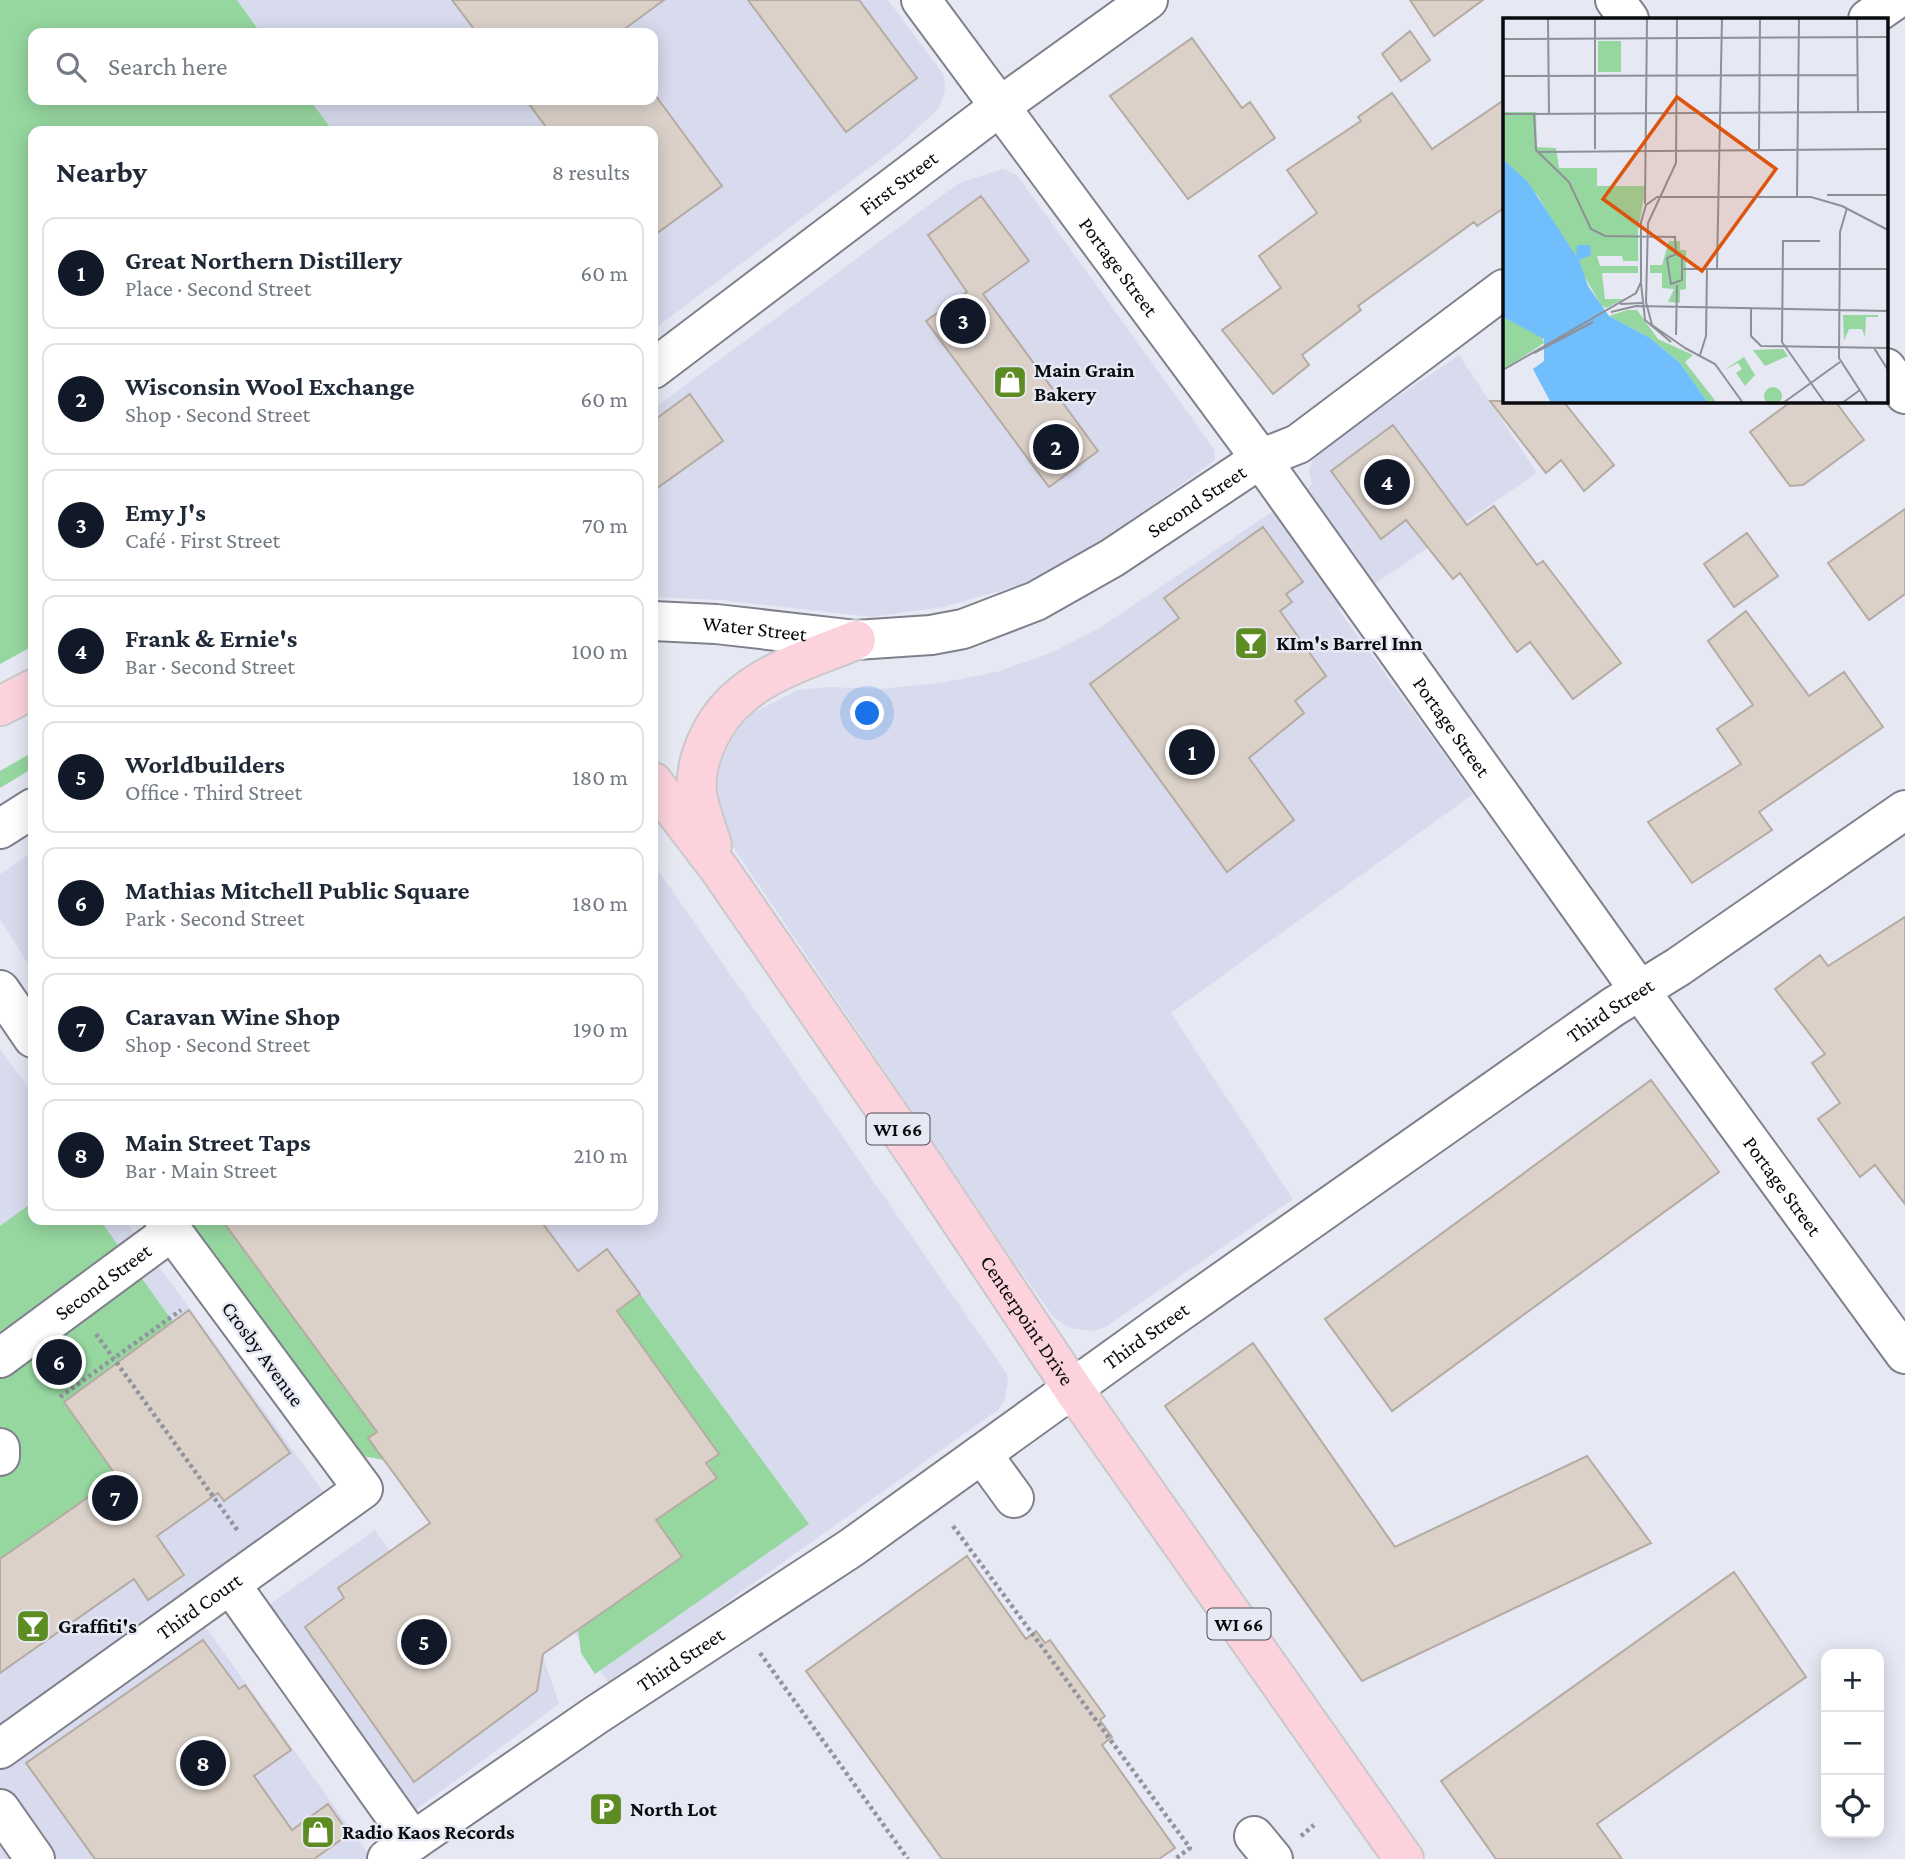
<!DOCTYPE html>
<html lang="en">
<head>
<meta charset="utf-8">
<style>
  body { margin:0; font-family:"Crimson Pro",serif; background:#f2f2f3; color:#1f2937 }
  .controls { position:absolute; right:21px; bottom:21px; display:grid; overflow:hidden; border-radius:14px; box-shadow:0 4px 18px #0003 }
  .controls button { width:63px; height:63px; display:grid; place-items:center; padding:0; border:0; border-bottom:2px solid #e0e1e3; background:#fff; color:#1f2937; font:35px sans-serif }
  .you { position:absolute; left:868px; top:714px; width:24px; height:24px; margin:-18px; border:5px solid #fff; border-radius:50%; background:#1a73e8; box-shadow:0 0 0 10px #1a73e833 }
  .badge { display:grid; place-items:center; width:46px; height:46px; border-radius:50%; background:#111827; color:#fff; font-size:23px; font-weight:700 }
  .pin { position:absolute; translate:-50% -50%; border:4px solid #fff; box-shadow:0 2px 7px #0006 }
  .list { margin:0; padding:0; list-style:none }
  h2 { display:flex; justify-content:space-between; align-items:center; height:91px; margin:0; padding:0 28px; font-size:30px }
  h2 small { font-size:23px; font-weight:400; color:#747a83 }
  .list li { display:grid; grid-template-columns:46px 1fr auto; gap:21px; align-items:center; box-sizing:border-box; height:112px; margin:0 14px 14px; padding:0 14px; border:2px solid #e0e1e3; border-radius:14px }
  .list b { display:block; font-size:26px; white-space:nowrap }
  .list p { margin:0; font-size:23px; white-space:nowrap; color:#747a83 }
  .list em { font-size:23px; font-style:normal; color:#747a83 }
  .icon { flex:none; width:38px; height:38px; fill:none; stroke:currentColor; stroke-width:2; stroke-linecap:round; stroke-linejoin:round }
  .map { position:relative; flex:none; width:1905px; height:1859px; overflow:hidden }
  .search { position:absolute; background:#fff; box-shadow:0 4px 18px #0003; left:28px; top:28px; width:630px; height:77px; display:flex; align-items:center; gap:18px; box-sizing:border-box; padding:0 24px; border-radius:14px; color:#747a83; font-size:26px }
  .panel { position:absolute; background:#fff; box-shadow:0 4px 18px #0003; left:28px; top:126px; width:630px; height:1099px; border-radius:14px }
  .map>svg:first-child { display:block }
  .built { fill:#d8dbed }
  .green { fill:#96d7a0 }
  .building { fill:#dbd1c9; stroke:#b5aba3; stroke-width:2 }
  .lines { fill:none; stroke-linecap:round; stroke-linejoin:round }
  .minor-casing { stroke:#7f808b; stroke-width:42 }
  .major-casing { stroke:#c9c9ca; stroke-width:42 }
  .path { stroke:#92949d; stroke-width:4.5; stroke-dasharray:3.5 3.5; stroke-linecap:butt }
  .minor { stroke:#fff; stroke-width:38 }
  .major { stroke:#fcd3dd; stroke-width:38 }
  .labels { text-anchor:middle; stroke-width:5; stroke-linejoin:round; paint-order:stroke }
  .shield { fill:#e6e8f4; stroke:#4c4d54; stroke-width:2 }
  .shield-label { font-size:19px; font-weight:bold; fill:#0a0b0f }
  .street-label { font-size:21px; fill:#0a0b0f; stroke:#e6e8f4 }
  .poi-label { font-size:21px; font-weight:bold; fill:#0a0b0f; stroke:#e6e8f4; text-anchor:start }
  .inset-road { fill:none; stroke:#8e9098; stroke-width:2 }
  .view { fill:#dd550c; fill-opacity:0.15; stroke:#dd550c; stroke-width:3.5 }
  .inset-edge { fill:none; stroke:#0a0b0f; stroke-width:3.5 }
</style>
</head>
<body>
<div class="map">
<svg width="1905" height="1859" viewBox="0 0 1905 1859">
  <rect width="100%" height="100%" fill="#e6e8f4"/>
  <!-- built -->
  <path class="built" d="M237,0H888L944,75L945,90L939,108L897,147L653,330V131H333L310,100H653V33H262Z
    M1003,169L1017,175L1214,449L1215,460L1107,538L1024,584L943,607L872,617L721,600L653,597V409L959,183Z
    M1459,355L1537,473L1338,609L1473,794L1171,1013L1293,1199L1104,1328L1091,1331L1070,1328L1054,1318L1013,1260L729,841L716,785L721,762L734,735L751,714L798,690L828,687L880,689L939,683L997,672L1053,652L1101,627L1312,485L1309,471L1313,460L1337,438Z
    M33,852V972L0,919V874Z
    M653,863L1007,1374L1008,1382L1004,1401L999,1409L610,1685L574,1632L433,1492L416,1504L378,1452L360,1463L183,1220H653Z
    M0,1049L33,1094V1220H125L325,1494L183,1596L372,1859H0Z
    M428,1524L451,1526L543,1657L559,1704L394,1826L249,1619L375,1530L390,1551Z"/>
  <!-- green -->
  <path class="green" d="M0,0H237L261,33H33V100H310L333,131H33V646L0,664Z
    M33,752V768L0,788V771Z
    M33,1202V1220H100L173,1322L64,1402L117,1477L0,1559V1226Z
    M189,1220H222L377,1432L368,1438L384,1460L363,1456L353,1446Z
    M640,1294L809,1524L595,1674L581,1653L578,1629L682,1558L656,1520L717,1478L617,1311Z"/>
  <!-- building -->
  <path class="building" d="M452,0H664L619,33H477Z
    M748,0H859L917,78L846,132Z
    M1410,0H1483L1434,36Z
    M1410,31L1430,60L1401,81L1382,54Z
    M1192,38L1242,108L1250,102L1275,138L1188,199L1110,96Z
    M653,92L722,186L653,236V131H549L526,100H653Z
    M1392,93L1432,149L1504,100V208L1477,226L1474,222L1358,306L1361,310L1302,355L1309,365L1273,394L1222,330L1281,288L1259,256L1317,213L1287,170L1361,121L1358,117Z
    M981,196L1029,261L983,294L1098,451L1049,487L926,321L967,292L928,235Z
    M690,394L723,441L653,491V421Z
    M1490,401H1563L1614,465L1584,491L1561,460L1546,473Z
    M1792,401H1835L1864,440L1803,485L1790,486L1750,432Z
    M1393,425L1467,525L1494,506L1537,565L1543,561L1621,663L1573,699L1530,642L1517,652L1460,573L1453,579L1406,520L1381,539L1331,471Z
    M1905,509V594L1869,620L1828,563Z
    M1263,527L1303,582L1286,594L1292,602L1280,611L1326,676L1295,701L1304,713L1249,758L1294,820L1227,872L1090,684L1179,618L1164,598Z
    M1747,533L1778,576L1734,607L1704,564Z
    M1746,611L1809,696L1844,672L1883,727L1759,812L1772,830L1692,883L1648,822L1741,764L1717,729L1753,705L1708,641Z
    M1905,917V1204L1875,1165L1860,1177L1818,1119L1840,1103L1812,1063L1825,1054L1775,989L1820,955L1828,966Z
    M1651,1080L1719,1172L1392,1411L1325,1319Z
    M222,1220H540L578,1271L607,1249L640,1294L617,1311L719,1454L706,1463L717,1478L656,1520L682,1557L543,1654L537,1691L414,1782L305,1627L344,1598L338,1588L430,1523L368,1438L377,1432Z
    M189,1310L290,1453L224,1501L218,1493L157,1536L184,1575L148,1600L134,1579L0,1673V1559L117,1477L64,1402Z
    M1253,1343L1395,1547L1587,1456L1651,1543L1362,1681L1165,1406Z
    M967,1556L1026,1639L1036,1631L1045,1643L1050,1640L1105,1716L1100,1720L1112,1737L1102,1745L1175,1848L1159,1859H942L806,1671Z
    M1734,1572L1806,1677L1597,1824L1622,1859H1496L1441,1781Z
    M203,1640L239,1689L245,1685L291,1750L254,1776L292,1830L328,1804L349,1834L314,1859H95L26,1763Z"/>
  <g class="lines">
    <!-- minor casing -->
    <g class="minor-casing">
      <g id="minor">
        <path id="s1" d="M921,0L1252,447L1640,991L1905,1354"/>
        <path d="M1615,0L1629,19"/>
        <path d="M1868,19L1895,0"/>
        <path d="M1886,368L1905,394"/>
        <path id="s2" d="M653,369L999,107L1148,0"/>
        <path id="s3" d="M653,621L716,624L856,640L931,635L963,629L1036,601L1112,558L1260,459L1298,444L1504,289"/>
        <path d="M0,829L33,808"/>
        <path d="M0,990L33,1038"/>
        <path id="s4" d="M0,1358L172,1231"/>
        <path d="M0,1448V1456"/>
        <path d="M982,1454L1014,1498"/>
        <path d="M231,1585L413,1841"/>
        <path id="s5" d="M0,1749L363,1489L164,1220"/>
        <path d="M0,1809L35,1859"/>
        <path d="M1254,1836L1273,1859"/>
        <path id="s6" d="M387,1859L596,1715L851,1548L1165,1322L1613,1007L1678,967L1905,810"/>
      </g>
    </g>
    <!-- major casing -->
    <g class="major-casing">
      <g id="major">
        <path d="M0,706L33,689"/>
        <path id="s7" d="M653,782L720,870L916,1154L1073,1389L1404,1859"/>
        <path d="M712,845C707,829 700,811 697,794C695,773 700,755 709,737C737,678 800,663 856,640"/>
      </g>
    </g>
    <!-- path -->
    <path class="path" d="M96,1334L238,1531
      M60,1397L181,1310
      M953,1526L1190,1848L1175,1859
      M760,1653L908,1859
      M1301,1836L1314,1825"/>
    <!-- minor -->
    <use href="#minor" class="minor"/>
    <!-- major -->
    <use href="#major" class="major"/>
  </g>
  <!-- icons -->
  <defs>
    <g id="shop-square" transform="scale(1.75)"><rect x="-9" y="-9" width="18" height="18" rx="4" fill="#5d8d22" stroke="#e6e8f4"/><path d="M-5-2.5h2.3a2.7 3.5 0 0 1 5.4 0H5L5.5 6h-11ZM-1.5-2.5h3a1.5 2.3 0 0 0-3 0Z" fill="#fff"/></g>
    <g id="bar-square" transform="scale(1.75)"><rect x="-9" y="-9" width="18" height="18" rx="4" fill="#5d8d22" stroke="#e6e8f4"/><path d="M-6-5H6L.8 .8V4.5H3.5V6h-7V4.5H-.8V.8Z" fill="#fff"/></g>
    <g id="parking-square" transform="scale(1.75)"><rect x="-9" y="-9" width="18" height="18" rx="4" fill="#5d8d22" stroke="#e6e8f4"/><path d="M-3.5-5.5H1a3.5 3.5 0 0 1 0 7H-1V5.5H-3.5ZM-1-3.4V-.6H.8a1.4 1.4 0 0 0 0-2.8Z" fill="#fff"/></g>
  </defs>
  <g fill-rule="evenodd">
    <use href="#shop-square" x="1010" y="382"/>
    <use href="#bar-square" x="1251" y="643"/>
    <use href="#bar-square" x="33" y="1626"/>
    <use href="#parking-square" x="606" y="1809"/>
    <use href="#shop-square" x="318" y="1832"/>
  </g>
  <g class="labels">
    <!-- shield labels -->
    <g class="shield">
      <rect x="866.5" y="1113.5" width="63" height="31" rx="5"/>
      <rect x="1207.5" y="1608.5" width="63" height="31" rx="5"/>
    </g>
    <g class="shield-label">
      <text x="898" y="1136">WI 66</text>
      <text x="1239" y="1631">WI 66</text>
    </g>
    <!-- street labels -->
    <g class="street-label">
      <text dy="7" stroke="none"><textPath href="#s2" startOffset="308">First Street</textPath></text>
      <text dy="7" stroke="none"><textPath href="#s1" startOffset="332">Portage Street</textPath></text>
      <text dy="7" stroke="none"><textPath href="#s3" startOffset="579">Second Street</textPath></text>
      <text dy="7" stroke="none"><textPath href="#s3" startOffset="102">Water Street</textPath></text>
      <text dy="7" stroke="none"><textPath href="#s1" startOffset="900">Portage Street</textPath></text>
      <text dy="7" stroke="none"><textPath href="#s6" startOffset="1489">Third Street</textPath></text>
      <text dy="7" stroke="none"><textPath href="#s1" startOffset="1466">Portage Street</textPath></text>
      <text dy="7" stroke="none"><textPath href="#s4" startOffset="128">Second Street</textPath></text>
      <text dy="7" stroke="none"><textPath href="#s7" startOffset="656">Centerpoint Drive</textPath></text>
      <text dy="7" stroke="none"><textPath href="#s6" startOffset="922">Third Street</textPath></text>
      <text transform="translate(263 1354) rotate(54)" y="7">Crosby Avenue</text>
      <text dy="7" stroke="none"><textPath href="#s5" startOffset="245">Third Court</textPath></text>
      <text dy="7" stroke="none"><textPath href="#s6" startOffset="355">Third Street</textPath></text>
    </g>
    <!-- poi labels -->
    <g class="poi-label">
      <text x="1034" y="377">Main Grain<tspan x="1034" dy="24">Bakery</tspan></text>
      <text x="1276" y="650">KIm's Barrel Inn</text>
      <text x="58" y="1633">Graffiti's</text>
      <text x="630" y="1816">North Lot</text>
      <text x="342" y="1839">Radio Kaos Records</text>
    </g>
  </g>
  <!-- overview -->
  <g transform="translate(1503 18)">
    <rect width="385" height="385" fill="#e6e8f4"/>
    <path d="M95,23H118V54H95ZM0,94H33L34,129L53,130L56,150H94V168H143L135,212V243H120L119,238H94L97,248H135V255H99L102,281H121L103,290L98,287L35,178L0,141ZM166,223H177V232H183V271L177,272V285L165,284L171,271L159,270V255H147V247H159ZM124,292H134L155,321L190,337L182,344L214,385H205L177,345L147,320L106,298ZM340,297H375V299H363L362,319L359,311H346L341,323ZM0,299L39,319L41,325L0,352ZM280,331L285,338L262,348L250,332ZM241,339L252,357L242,368L233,355L239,351L235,345L221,352ZM261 378a9 9 0 1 1 18 0a9 9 0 1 1-18 0Z" fill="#96d7a0"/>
    <path d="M0,141L25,164L73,238L74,227H87L88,237L76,242L85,268L106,298L147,320L177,345L205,385H48L30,351L41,343V321L0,299Z" fill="#70befc"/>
    <path class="inset-road" d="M45,0L46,95M174,0L173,145L145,205L143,284L149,307L182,330M354,0L355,94M0,21L385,19M0,58L355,57M31,95L33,132L66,164L88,211L102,218L172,219L173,236M0,96L385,94M92,131V0M256,131L257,0M34,134L385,131M324,177H385M294,178L296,0M142,186L144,0M344,190L337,214L336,340L365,385M317,223H280L279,324L322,385M173,236L179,239V262L168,266L164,240ZM179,251H385M214,251L219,0M138,265L142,302L168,324M117,286L139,285M248,291V318L258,328L385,330M108,294L133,288L385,293M173,317L174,267M182,330L212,346L240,385M371,330L385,352M31,335L90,304M197,337L203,318L204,251M0,352L133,275L138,264V204L143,187L154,179H308L339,188L385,212M280,385L337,344M339,385L357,372"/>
    <path class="view" d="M174,79L273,151L199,253L100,181Z"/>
    <rect width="385" height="385" class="inset-edge"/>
  </g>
</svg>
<div class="controls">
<button>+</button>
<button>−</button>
<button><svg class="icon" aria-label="locate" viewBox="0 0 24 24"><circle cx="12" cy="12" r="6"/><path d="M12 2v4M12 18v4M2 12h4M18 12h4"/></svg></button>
</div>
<div class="you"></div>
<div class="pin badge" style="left:1192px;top:752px">1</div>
<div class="pin badge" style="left:1056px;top:447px">2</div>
<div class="pin badge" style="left:963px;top:321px">3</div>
<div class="pin badge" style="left:1387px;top:482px">4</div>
<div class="pin badge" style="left:424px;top:1642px">5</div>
<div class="pin badge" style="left:59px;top:1362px">6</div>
<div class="pin badge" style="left:115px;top:1498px">7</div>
<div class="pin badge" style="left:203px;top:1763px">8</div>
<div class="search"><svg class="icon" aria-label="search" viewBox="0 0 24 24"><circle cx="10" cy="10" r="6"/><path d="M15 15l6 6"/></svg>Search here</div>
<section class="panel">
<h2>Nearby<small>8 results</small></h2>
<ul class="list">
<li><span class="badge">1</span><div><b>Great Northern Distillery</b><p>Place · Second Street</p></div><em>60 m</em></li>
<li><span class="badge">2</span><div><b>Wisconsin Wool Exchange</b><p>Shop · Second Street</p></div><em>60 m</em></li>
<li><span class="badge">3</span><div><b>Emy J's</b><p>Café · First Street</p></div><em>70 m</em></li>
<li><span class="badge">4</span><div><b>Frank &amp; Ernie's</b><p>Bar · Second Street</p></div><em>100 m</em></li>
<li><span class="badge">5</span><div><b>Worldbuilders</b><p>Office · Third Street</p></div><em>180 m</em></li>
<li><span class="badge">6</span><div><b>Mathias Mitchell Public Square</b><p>Park · Second Street</p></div><em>180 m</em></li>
<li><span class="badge">7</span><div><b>Caravan Wine Shop</b><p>Shop · Second Street</p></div><em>190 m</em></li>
<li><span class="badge">8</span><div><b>Main Street Taps</b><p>Bar · Main Street</p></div><em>210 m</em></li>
</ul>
</section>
</div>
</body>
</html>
